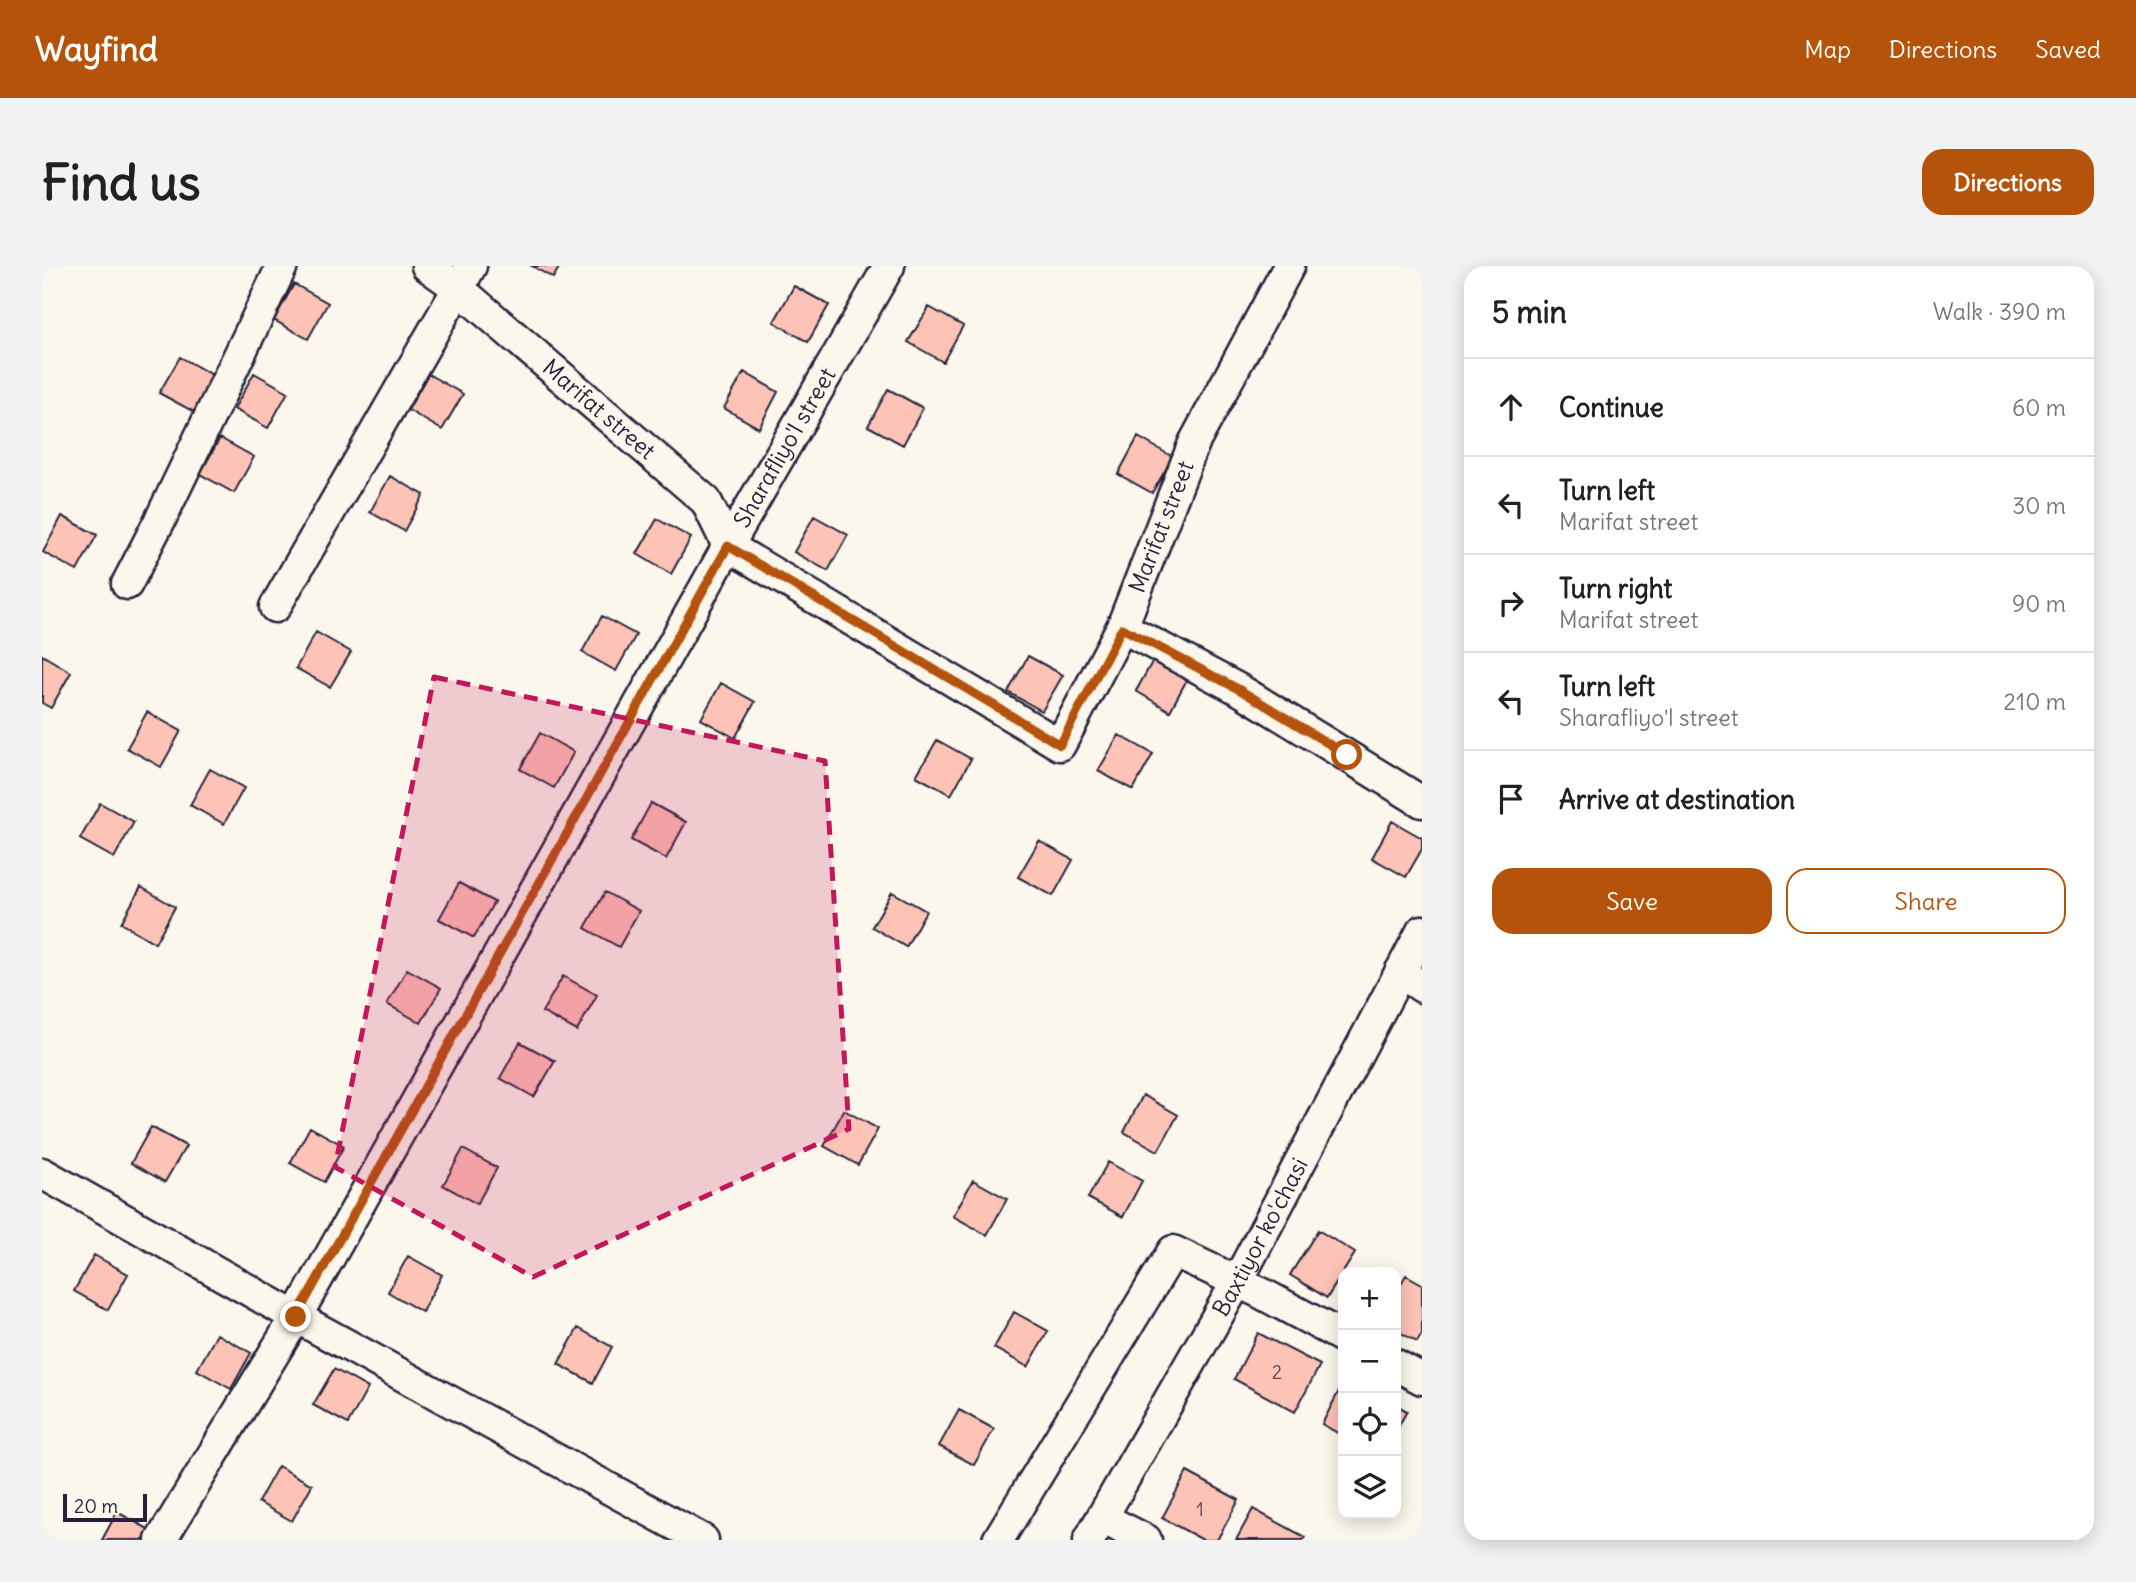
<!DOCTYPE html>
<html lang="en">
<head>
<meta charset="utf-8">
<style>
  body { margin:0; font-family:Delius,sans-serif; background:#f2f2f2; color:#202124 }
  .controls { position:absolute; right:21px; bottom:21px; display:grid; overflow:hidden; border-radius:14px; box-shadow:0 4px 18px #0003 }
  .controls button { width:63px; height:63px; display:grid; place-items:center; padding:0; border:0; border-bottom:2px solid #e0e0e0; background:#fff; color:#202124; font:35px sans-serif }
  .scale { position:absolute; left:21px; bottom:18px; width:84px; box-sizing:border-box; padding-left:7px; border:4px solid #22223b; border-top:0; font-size:19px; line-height:24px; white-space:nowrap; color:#22223b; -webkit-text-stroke:5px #fbf7ec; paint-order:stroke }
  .stop { position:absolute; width:21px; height:21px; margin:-16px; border:5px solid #b45309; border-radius:50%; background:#fff }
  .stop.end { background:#b45309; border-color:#fff; box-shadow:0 2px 7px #0008 }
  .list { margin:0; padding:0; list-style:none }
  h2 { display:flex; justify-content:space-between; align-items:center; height:91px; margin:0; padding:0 28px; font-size:30px }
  h2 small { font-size:23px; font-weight:400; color:#757577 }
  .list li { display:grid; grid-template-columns:46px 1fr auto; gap:21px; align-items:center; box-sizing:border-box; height:98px; padding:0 28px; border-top:2px solid #e0e0e0 }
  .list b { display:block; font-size:26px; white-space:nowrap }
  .list p { margin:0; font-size:23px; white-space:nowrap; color:#757577 }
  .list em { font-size:23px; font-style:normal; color:#757577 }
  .actions { display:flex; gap:14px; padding:21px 28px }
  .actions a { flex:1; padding:16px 0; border:2px solid #b45309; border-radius:21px; text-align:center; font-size:24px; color:#b45309 }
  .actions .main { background:#b45309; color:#fff }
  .icon { flex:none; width:38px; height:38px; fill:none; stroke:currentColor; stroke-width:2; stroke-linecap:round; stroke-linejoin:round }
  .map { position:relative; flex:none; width:1380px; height:1274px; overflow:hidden; border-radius:21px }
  header { display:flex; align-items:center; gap:42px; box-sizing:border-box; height:98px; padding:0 35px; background:#b45309; color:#fff }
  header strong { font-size:33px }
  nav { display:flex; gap:38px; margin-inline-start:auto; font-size:24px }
  .intro { display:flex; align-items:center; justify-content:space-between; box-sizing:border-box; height:168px; padding:0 42px }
  h1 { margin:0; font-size:49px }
  .button { padding:18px 32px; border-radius:21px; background:#b45309; color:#fff; font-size:24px; font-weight:700 }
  main { display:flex; gap:42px; padding:0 42px }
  aside { flex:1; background:#fff; border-radius:21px; box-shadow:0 4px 18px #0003 }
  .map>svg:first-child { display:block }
  .building { fill:#fec3b7; stroke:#22223b; stroke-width:2 }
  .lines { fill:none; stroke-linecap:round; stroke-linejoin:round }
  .minor-casing { stroke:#22223b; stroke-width:35 }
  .minor { stroke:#fbf7ec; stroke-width:30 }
  .route { stroke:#b45309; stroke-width:9 }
  .marked { fill:#c2185b; fill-opacity:0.2; stroke:#c2185b; stroke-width:5; stroke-dasharray:14 9; stroke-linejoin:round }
  .labels { text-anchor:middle; stroke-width:6; stroke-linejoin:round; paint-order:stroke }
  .number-label { font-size:19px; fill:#594a5a }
  .street-label { font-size:23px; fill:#22223b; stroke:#fbf7ec }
</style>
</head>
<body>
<header>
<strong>Wayfind</strong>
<nav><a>Map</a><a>Directions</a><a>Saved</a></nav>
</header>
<div class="intro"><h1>Find us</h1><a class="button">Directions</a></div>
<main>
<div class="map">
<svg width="1380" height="1274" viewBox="0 0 1380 1274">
  <rect width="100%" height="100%" fill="#fbf7ec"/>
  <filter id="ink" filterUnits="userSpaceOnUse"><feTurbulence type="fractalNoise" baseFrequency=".0143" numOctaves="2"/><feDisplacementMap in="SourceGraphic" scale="14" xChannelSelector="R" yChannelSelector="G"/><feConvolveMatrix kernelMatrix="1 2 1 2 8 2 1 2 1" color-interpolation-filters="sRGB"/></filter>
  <g filter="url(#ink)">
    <!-- building -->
    <path class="building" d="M490,0H518L511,12Z
      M252,18L286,37L266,73L232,54Z
      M752,20L787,39L766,76L732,56Z
      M887,41L921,60L901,96L866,76Z
      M138,91L172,110L152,146L117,127Z
      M702,106L736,126L717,162L682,142Z
      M212,107L246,126L226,162L192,143Z
      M386,108L421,128L400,164L366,144Z
      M846,123L881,142L861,179L826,160Z
      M1096,171L1131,191L1110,227L1076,208Z
      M178,172L212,191L192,227L158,208Z
      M348,210L382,229L362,265L328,246Z
      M20,250L55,269L35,305L1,286Z
      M772,250L806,269L786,305L752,286Z
      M615,253L649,272L629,308L595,288Z
      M560,350L594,369L574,405L540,386Z
      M274,366L309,386L288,421L254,402Z
      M0,389L29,406L9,442L0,437Z
      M1114,389L1148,408L1128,445L1094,425Z
      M986,390L1021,409L1000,445L966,426Z
      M679,417L713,436L693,472L659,453Z
      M105,446L139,465L119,501L85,482Z
      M498,467L532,486L512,522L478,503Z
      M1077,469L1111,488L1091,524L1056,505Z
      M895,474L929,493L909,529L874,510Z
      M168,503L202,522L182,558L148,539Z
      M58,537L92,556L72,592L38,573Z
      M609,537L644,556L624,593L589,574Z
      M1350,555L1380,572V583L1364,611L1330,592Z
      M997,575L1031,594L1011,630L976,611Z
      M417,617L452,636L432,672L397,653Z
      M99,621L133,641L113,677L79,657Z
      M563,626L597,645L577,681L543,662Z
      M850,626L884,645L864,681L830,661Z
      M365,703L399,722L379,757L345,738Z
      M521,710L555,729L535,765L500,746Z
      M478,776L513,795L492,831L458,812Z
      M1101,829L1136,849L1116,885L1082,866Z
      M802,844L836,863L816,899L782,880Z
      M109,861L144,880L123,916L89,897Z
      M268,861L302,880L282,916L248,897Z
      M421,883L455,902L435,938L401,919Z
      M1066,896L1100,915L1081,951L1046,932Z
      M931,914L965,933L945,969L911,950Z
      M1276,964L1313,987L1285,1032L1248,1009Z
      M52,989L86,1008L66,1044L32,1025Z
      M366,990L400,1009L380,1046L346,1026Z
      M1364,1009L1380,1018V1068L1375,1076L1354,1064V1026Z
      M972,1046L1006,1065L986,1101L952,1082Z
      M536,1062L570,1081L551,1117L516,1098Z
      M1216,1067L1278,1099L1253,1146L1192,1113Z
      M175,1068L209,1087L189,1123L155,1104Z
      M292,1103L326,1122L306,1158L271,1139Z
      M1301,1117V1170L1280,1158Z
      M1354,1139L1365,1145L1354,1165Z
      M917,1144L952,1163L932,1199L897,1180Z
      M236,1200L270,1219L250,1255L216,1236Z
      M1145,1206L1197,1234L1175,1274H1161L1120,1252Z
      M1211,1243L1263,1271L1261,1274H1194Z
      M75,1246L110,1265L105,1274H60Z"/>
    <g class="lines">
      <!-- minor casing -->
      <g class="minor-casing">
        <g id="minor">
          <path id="s1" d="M385,0L416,22L664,235L686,280L1018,479L1080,361L1152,177L1247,0"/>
          <path d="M85,318L119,252L240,0"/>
          <path d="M233,341L429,0"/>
          <path d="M1080,361L1198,424L1380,536"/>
          <path d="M1358,706L1380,721"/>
          <path d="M0,907L254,1051L661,1274"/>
          <path d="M1354,1099L1380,1113"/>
          <path d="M1060,1252L1104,1274"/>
          <path id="s2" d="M119,1274L254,1051L686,280L847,0"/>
          <path d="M956,1274L1131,985L1219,1027L1301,1071"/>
          <path id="s3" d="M1047,1274L1195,1016L1380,665"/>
        </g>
      </g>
      <!-- minor -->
      <use href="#minor" class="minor"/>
    </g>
  </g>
  <g class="lines" filter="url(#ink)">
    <!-- route -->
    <path class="route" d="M254,1051L686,280L1018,479L1080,362L1198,424L1305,489"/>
  </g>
  <!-- marked area -->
  <path class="marked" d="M392,411L783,495L807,863L491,1011L293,901Z"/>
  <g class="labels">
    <!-- number labels -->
    <g class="number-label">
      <text x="1235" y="1113">2</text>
      <text x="1158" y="1250">1</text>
    </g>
    <!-- street labels -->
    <g class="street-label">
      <text dy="8" stroke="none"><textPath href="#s1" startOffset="224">Marifat street</textPath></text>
      <text dy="8" stroke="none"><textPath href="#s2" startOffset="1258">Sharafliyo'l street</textPath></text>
      <text dy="8" stroke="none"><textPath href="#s1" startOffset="1043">Marifat street</textPath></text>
      <text dy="8" stroke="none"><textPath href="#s3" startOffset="348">Baxtiyor ko'chasi</textPath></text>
    </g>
  </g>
</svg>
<div class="controls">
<button>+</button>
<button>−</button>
<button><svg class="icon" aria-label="locate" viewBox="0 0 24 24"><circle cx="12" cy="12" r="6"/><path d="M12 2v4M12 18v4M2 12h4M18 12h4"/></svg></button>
<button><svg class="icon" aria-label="layers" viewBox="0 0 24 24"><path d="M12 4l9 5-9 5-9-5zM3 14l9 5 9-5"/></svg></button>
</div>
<div class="scale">20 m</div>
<div class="stop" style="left:1305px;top:489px"></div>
<div class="stop end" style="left:254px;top:1051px"></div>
</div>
<aside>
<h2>5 min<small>Walk · 390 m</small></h2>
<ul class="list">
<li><svg class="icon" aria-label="ahead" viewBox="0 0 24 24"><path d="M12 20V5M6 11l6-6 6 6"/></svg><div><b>Continue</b></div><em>60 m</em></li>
<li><svg class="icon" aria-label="left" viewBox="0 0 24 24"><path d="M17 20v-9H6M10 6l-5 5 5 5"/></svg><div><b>Turn left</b><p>Marifat street</p></div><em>30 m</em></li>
<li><svg class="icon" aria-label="right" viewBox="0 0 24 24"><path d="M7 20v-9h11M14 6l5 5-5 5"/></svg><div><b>Turn right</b><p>Marifat street</p></div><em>90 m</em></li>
<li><svg class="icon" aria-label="left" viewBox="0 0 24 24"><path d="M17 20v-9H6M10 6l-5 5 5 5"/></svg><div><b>Turn left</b><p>Sharafliyo'l street</p></div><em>210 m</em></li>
<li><svg class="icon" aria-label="arrive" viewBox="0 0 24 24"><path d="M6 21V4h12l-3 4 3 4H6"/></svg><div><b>Arrive at destination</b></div></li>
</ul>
<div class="actions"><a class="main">Save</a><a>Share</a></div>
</aside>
</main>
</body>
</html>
